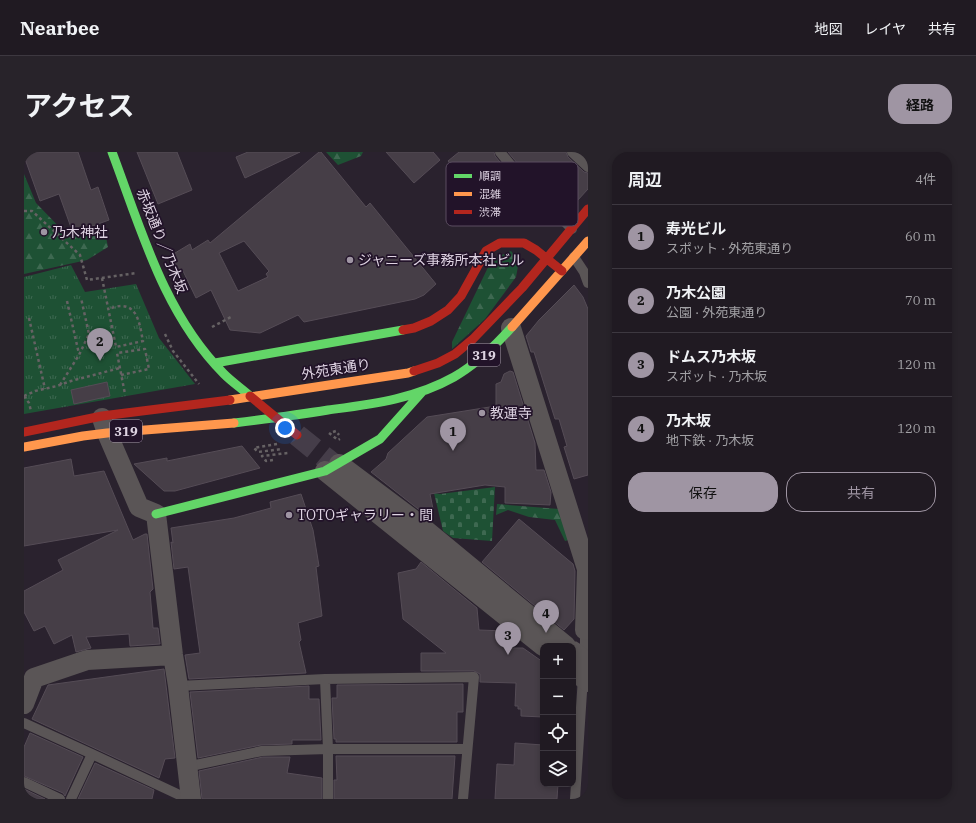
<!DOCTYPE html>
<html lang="ja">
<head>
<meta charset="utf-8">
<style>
  body { margin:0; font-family:"IBM Plex Serif","Noto Sans JP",serif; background:#28232a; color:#f1f3f6 }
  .controls { position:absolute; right:12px; bottom:12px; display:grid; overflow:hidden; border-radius:8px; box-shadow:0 2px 6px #0003 }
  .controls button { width:36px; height:36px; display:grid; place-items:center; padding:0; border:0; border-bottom:1px solid #3d3840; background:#201a22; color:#f1f3f6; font:20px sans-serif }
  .you { position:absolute; left:261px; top:276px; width:14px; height:14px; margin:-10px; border:3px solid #fff; border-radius:50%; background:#1a73e8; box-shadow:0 0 0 6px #1a73e833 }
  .badge { display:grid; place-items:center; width:26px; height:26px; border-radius:50%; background:#9f95a3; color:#111; font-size:13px; font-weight:700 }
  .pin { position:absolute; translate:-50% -33px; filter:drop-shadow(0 1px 2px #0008) }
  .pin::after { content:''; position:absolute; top:21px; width:14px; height:12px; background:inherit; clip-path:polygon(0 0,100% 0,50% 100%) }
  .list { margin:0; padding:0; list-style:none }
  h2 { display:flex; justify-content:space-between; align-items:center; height:52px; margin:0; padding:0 16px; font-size:17px }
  h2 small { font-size:13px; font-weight:400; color:#a2a1a5 }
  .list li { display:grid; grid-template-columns:26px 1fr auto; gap:12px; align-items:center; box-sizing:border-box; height:64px; padding:0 16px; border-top:1px solid #3d3840 }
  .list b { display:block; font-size:15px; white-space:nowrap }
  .list p { margin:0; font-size:13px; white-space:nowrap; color:#a2a1a5 }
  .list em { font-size:13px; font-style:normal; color:#a2a1a5 }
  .actions { display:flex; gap:8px; padding:12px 16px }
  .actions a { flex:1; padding:9px 0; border:1px solid #9f95a3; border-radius:16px; text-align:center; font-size:14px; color:#9f95a3 }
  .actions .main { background:#9f95a3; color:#111 }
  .icon { flex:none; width:22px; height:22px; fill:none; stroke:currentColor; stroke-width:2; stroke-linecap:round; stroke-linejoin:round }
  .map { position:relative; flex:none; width:564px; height:647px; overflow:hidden; border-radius:16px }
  header { display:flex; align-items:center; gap:24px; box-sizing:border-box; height:56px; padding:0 20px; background:#201a22; border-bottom:1px solid #3d3840 }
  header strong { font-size:19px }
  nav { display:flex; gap:22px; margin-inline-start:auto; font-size:14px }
  .intro { display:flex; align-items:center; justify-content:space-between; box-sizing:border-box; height:96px; padding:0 24px }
  h1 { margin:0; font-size:28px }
  .button { padding:10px 18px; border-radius:16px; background:#9f95a3; color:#111; font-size:14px; font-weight:700 }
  main { display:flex; gap:24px; padding:0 24px }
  aside { flex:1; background:#201a22; border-radius:16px; box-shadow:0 2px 6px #0003 }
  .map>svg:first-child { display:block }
  .forest { fill:url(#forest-firs) }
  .cemetery { fill:url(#cemetery-stones) }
  .park { fill:url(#park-tufts) }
  .building { fill:#463e47; stroke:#554c56; fill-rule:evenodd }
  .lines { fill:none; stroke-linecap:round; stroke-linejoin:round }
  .secondary-tunnel { stroke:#453d49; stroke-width:22; stroke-dasharray:22 11; stroke-linecap:butt }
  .path { stroke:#666264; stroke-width:2.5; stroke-dasharray:3 3; stroke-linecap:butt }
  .lane { stroke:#5a5556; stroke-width:10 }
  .street { stroke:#5a5556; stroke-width:20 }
  .fast { stroke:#63d668; stroke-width:9 }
  .slow { stroke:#ff974d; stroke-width:9 }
  .jam { stroke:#b3261e; stroke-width:9 }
  .poi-dot { fill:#9f95a3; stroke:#221329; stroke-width:1.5 }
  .labels { text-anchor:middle; stroke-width:3.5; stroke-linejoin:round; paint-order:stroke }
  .shield { fill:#221329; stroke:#a699aa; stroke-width:1 }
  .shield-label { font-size:13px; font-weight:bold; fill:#ded3e2 }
  .poi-label { font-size:14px; fill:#ded3e2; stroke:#221329; text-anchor:start }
  .street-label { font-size:14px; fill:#ded3e2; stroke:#221329 }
  .key { fill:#221329; stroke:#5a4d60; stroke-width:1 }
  .key-label { font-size:11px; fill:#ded3e2 }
</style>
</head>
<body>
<header>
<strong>Nearbee</strong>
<nav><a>地図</a><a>レイヤ</a><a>共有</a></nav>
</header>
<div class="intro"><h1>アクセス</h1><a class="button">経路</a></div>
<main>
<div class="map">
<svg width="564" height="647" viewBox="0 0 564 647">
  <defs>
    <pattern id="forest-firs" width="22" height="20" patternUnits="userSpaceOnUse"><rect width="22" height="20" fill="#1e5134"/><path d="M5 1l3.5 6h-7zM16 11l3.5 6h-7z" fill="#3e6951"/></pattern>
    <pattern id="cemetery-stones" width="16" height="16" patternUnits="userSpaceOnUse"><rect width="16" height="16" fill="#1e5134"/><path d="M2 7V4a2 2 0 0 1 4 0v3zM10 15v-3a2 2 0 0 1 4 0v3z" fill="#3e6951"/></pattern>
    <pattern id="park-tufts" width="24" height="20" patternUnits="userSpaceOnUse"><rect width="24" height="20" fill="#1e5134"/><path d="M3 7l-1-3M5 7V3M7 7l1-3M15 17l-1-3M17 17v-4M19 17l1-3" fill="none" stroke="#3e6951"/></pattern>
  </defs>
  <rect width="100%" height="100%" fill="#2a222e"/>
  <!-- forest -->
  <path class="forest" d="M302,0H339L337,4L314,13Z
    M0,22L12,51L45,85L80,75L84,95L63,108L0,122Z
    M487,99L495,109L492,125L461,167L428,197V190L468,107Z
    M473,352L535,357L548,387L541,389L531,368L505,365L484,358L472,363Z"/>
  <!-- cemetery -->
  <path class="cemetery" d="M471,335L468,389L429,386L419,379L410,341L416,342Z"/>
  <!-- park -->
  <path class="park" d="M47,113L61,140L112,132L135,186L171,232L0,262V125Z"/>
  <!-- building -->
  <path class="building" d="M0,0H54L67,38L74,35L85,68L49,81L35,42L16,49L0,4Z
    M113,0H153L168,38L134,52Z
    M224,0H276L221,26L212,5Z
    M295,0H297L342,55L346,51L412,132L400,143L391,147L280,170L274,163L236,181L206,178L187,138L172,146L159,119L155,121L146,104L166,92L168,98L184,88L186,91ZM220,89L245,119L242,122L244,125L214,139L195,101Z
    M362,0H409L416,8L390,31Z
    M435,0H470L471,4L494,32L523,61L518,67L486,61L474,67L424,9Z
    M484,0H542L544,5L560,20L564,21V37L542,61L504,24Z
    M550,133L559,145L564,157V323L550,327L540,295L543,294L535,267H531L510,200H507L502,184L515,168Z
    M486,219L489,220L511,291L512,318H520L527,340L526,353L481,351V335L461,333L406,342L409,357L403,364L347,320L362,307L364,301L403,265L472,254V232L477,230L480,222Z
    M83,230L86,244L50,252L47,238Z
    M218,294L236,316L151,339H140L110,312L143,306V309Z
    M47,307L50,324L80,319L109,388L121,382H123L129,437L126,440L129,476H134L136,492L106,494L105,482L62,485L67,496L52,500L48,483L30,492L21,474L10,479L0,460V439L39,418L34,408L94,378L0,394V316Z
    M277,342L289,378L295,414L292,415L298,464L274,471L277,488L275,490L282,521L165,527L161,503L176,501L164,415L150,417L147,390L149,391L147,376L210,366L247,356L246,350Z
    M495,367L549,412L551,419L550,467L540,478L458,410Z
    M397,410L453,456L455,478L482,479V496H499L519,510V565L497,564V557H494V554H491L492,531L456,530V522L450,519H397V501H422L379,467L374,421L392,417Z
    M140,517L151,606L141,607L135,626L8,567L24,533Z
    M439,532V560H433V590H312V587H310L308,546H313V533Z
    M285,534V547H295L297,588H268V592L237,593L174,606L166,540Z
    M6,581L59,605L41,644L39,641L0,624V595Z
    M491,591L519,593V632H534L533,647H471L473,612L490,613Z
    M312,604H431L428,647H310V628H313Z
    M239,605H266L263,621L298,626V647H178L175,619Z
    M71,611L130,638L128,647H54Z
    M0,637L21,647H0Z"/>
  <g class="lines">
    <!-- secondary-tunnel -->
    <path class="secondary-tunnel" d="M273,283L325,325"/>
    <!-- path -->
    <path class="path" d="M0,59H8L56,103L63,128L113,121
      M78,126L92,195L119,189C116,176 115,154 97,154C93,154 88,156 84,157
      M43,149L55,202
      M5,166L21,237
      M188,175L207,165
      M65,182L89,181
      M141,182L149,199L175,232
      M97,223L125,217L121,197L93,201L101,242
      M36,233L55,203L65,182L57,146
      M0,244L11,239L33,234L47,229L96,216
      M0,244L5,251L7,259
      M309,280L312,279L315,283
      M305,281L314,288L316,287
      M253,292L230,296L234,300L258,297
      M249,308L242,309L238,304L264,301"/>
    <!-- lane -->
    <path class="lane" d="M476,0L499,28L548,77
      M548,0L564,15
      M550,105L560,120L564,131
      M561,509V478H564
      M301,527L304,597V647
      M154,534L301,527L450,525L439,647
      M0,571L68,602L164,647
      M162,615L238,599L304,597H443
      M0,630L36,647
      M47,647L68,602
      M551,647L559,525"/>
    <!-- street -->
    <path class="street" d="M487,176L563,417L561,478
      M78,266L83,281L115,355L132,362L149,503L154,534L167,647
      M315,312L387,366L542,494
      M301,319L519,494
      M549,499L564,511
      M549,518L564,530
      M0,552L10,526L63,508L149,503"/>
    <!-- fast -->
    <path class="fast" d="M88,0C117,77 140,162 200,222C208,230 217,236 226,244
      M191,211L379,178
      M210,271C242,267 273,263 304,258C348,252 391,247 430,225C453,212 471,194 488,175
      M132,362L301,319L356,287L398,240"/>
    <!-- slow -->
    <path class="slow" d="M488,175L564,89
      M206,248L384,221L390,219
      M0,295L59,284L83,281L210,271"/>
    <!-- jam -->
    <path class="jam" d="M379,178L390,176L407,169L424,158L437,144L462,99L476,91H500L512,98L538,119
      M390,219L414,211L431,202L449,187L498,136L564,57
      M226,244L273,283
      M0,280L78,264L206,248"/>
  </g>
  <!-- markers -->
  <g class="poi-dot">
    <circle cx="20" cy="80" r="4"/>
    <circle cx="326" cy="108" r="4"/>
    <circle cx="458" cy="261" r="4"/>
    <circle cx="265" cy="363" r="4"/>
  </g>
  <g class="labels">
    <!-- shield labels -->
    <g class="shield">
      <rect x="444" y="192" width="32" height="22" rx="3"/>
      <rect x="86" y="268" width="32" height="22" rx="3"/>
    </g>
    <g class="shield-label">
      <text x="460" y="208">319</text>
      <text x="102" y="284">319</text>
    </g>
    <!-- poi labels -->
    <g class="poi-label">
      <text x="28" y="85">乃木神社</text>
      <text x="334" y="113">ジャニーズ事務所本社ビル</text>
      <text x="466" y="266">教運寺</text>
      <text x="273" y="368">TOTOギャラリー・間</text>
    </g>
    <!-- street labels -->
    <g class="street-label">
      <text transform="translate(138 89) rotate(68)" y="5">赤坂通り／乃木坂</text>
      <text transform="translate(312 217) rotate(-9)" y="5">外苑東通り</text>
    </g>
  </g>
  <!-- legend -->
  <rect x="422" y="10" width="132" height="64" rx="6" class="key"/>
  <rect x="430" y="22" width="18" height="4" fill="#63d668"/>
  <rect x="430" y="40" width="18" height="4" fill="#ff974d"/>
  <rect x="430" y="58" width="18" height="4" fill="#b3261e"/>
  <g class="key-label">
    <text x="455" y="28">順調</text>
    <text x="455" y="46">混雑</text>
    <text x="455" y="64">渋滞</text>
  </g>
</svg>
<div class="controls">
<button>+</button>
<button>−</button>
<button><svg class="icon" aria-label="locate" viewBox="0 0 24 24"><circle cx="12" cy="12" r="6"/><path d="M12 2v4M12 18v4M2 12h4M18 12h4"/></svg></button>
<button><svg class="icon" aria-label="layers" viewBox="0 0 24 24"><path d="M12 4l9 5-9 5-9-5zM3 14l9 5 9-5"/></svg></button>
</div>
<div class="you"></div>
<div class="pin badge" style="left:429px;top:299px">1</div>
<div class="pin badge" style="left:76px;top:209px">2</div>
<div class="pin badge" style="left:484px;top:503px">3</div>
<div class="pin badge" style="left:522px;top:481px">4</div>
</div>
<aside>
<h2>周辺<small>4件</small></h2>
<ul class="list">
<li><span class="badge">1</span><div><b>寿光ビル</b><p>スポット · 外苑東通り</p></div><em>60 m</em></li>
<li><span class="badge">2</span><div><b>乃木公園</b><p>公園 · 外苑東通り</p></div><em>70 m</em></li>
<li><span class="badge">3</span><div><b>ドムス乃木坂</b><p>スポット · 乃木坂</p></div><em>120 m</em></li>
<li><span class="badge">4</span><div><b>乃木坂</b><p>地下鉄 · 乃木坂</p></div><em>120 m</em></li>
</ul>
<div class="actions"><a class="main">保存</a><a>共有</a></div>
</aside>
</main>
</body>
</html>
